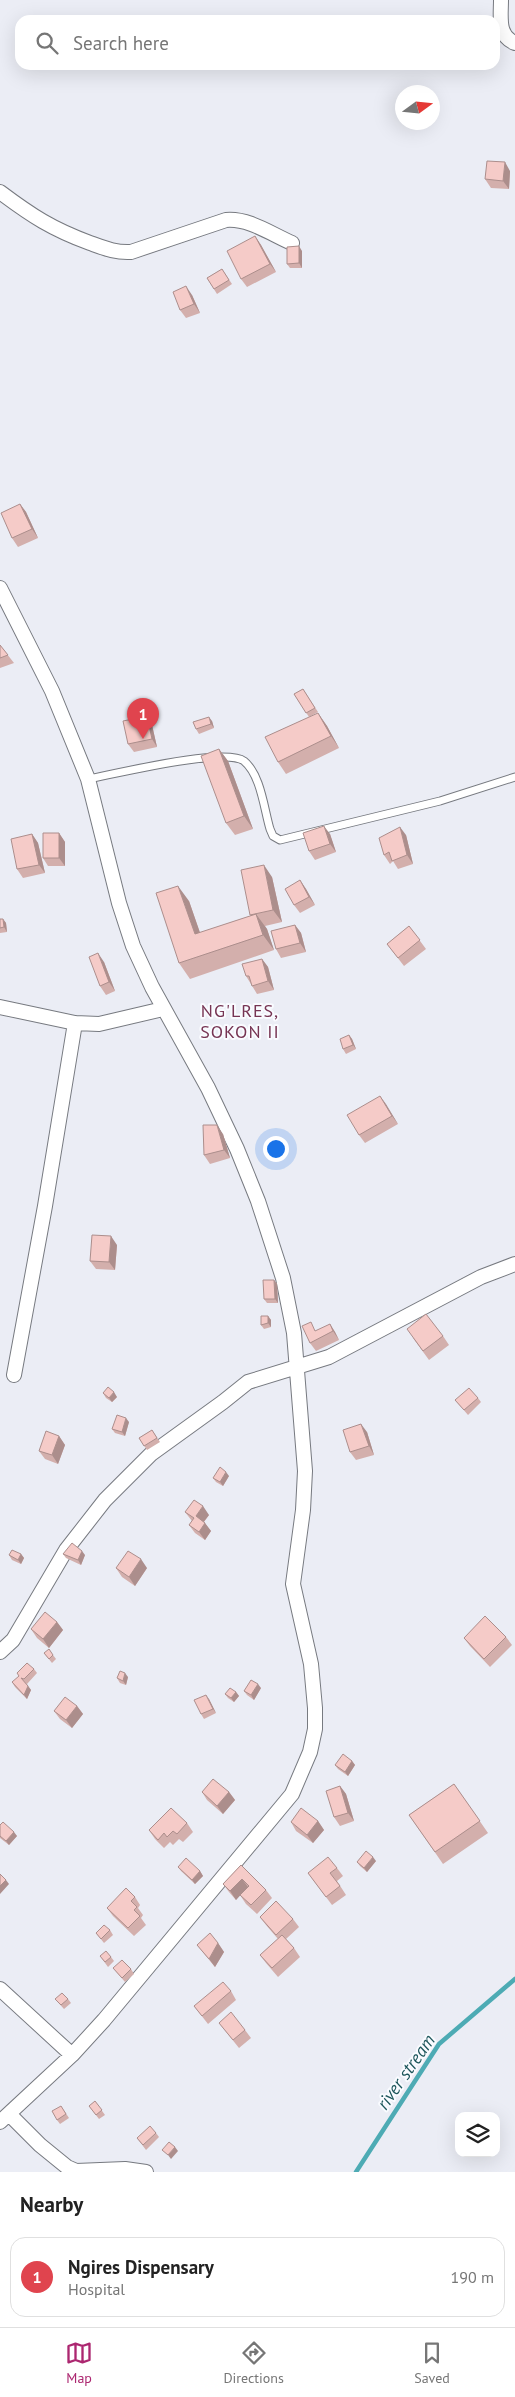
<!DOCTYPE html>
<html lang="en">
<head>
<meta charset="utf-8">
<style>
  body { margin:0; font-family:"PT Sans",sans-serif; background:#f2f2f2; color:#222 }
  .controls { position:absolute; right:15px; bottom:15px; display:grid; overflow:hidden; border-radius:10px; box-shadow:0 5px 20px #0002 }
  .controls button { width:45px; height:45px; display:grid; place-items:center; padding:0; border:0; border-bottom:1px solid #e0e0e0; background:#fff; color:#222; font:25px sans-serif }
  .compass { position:absolute; left:395px; top:85px; width:45px; height:45px; border-radius:50%; background:#fff; box-shadow:0 5px 20px #0002; rotate:75deg }
  .you { position:absolute; left:275px; top:1148px; width:18px; height:18px; margin:-12px; border:4px solid #fff; border-radius:50%; background:#1a73e8; box-shadow:0 0 0 8px #1a73e833 }
  .badge { display:grid; place-items:center; width:32px; height:32px; border-radius:50%; background:#ac2770; color:#fff; font-size:16px; font-weight:700 }
  .pin { position:absolute; translate:-50% -41px; filter:drop-shadow(0 1px 2px #0008) }
  .pin::after { content:''; position:absolute; top:26px; width:18px; height:15px; background:inherit; clip-path:polygon(0 0,100% 0,50% 100%) }
  .list { margin:0; padding:0; list-style:none }
  h2 { display:flex; justify-content:space-between; align-items:center; height:65px; margin:0; padding:0 20px; font-size:21px }
  h2 small { font-size:16px; font-weight:400; color:#767676 }
  .list li { display:grid; grid-template-columns:32px 1fr auto; gap:15px; align-items:center; box-sizing:border-box; height:80px; margin:0 10px 10px; padding:0 10px; border:1px solid #e0e0e0; border-radius:15px }
  .list b { display:block; font-size:19px; white-space:nowrap }
  .list p { margin:0; font-size:16px; white-space:nowrap; color:#767676 }
  .list em { font-size:16px; font-style:normal; color:#767676 }
  .icon { flex:none; width:28px; height:28px; fill:none; stroke:currentColor; stroke-width:2; stroke-linecap:round; stroke-linejoin:round }
  .map { position:relative; flex:none; width:515px; height:2172px; overflow:hidden }
  .search { position:absolute; background:#fff; box-shadow:0 5px 20px #0002; left:15px; right:15px; top:15px; height:55px; display:flex; align-items:center; gap:12px; box-sizing:border-box; padding:0 18px; border-radius:15px; color:#767676; font-size:19px }
  .sheet { height:155px; background:#fff }
  nav { display:flex; justify-content:space-around; align-items:center; box-sizing:border-box; height:70px; border-top:1px solid #e0e0e0; background:#fff; font-size:14px; color:#767676 }
  nav a { display:grid; justify-items:center; gap:2px }
  nav .on { color:#ac2770 }
  .map>svg:first-child { display:block }
  .lines { fill:none; stroke-linecap:round; stroke-linejoin:round }
  .stream { stroke:#4dabb4; stroke-width:4.5 }
  .service-casing { stroke:#777a80; stroke-width:9 }
  .minor-casing { stroke:#777a80; stroke-width:16 }
  .service { stroke:#fff; stroke-width:7 }
  .minor { stroke:#fff; stroke-width:14 }
  .wall { fill:#d3afac }
  .shaded-wall { fill:#ac8e8c }
  .building { fill:#f5cbc8; stroke:#ac8e8c }
  .labels { text-anchor:middle; stroke-width:4; stroke-linejoin:round; paint-order:stroke }
  .neighbourhood-label { font-size:18px; letter-spacing:1px; fill:#763453; stroke:#f9fbff }
  .water-label { font-size:18px; font-style:italic; fill:#1d565b; stroke:#f9fbff }
</style>
</head>
<body>
<div class="map">
<svg width="515" height="2172" viewBox="0 0 515 2172">
  <rect width="100%" height="100%" fill="#ebedf5"/>
  <g class="lines">
    <!-- stream -->
    <path class="stream" d="M356,2172L439,2044L515,1979"/>
    <!-- service casing -->
    <g class="service-casing">
      <path id="service" d="M88,779C115,774 225,747 244,761C261,775 264,809 270,829L273,836L280,840L440,801L515,777"/>
    </g>
    <!-- minor casing -->
    <g class="minor-casing">
      <path id="minor" d="M501,0C501,17 497,36 515,43
        M0,192C32,216 52,229 90,243C104,248 116,253 131,252L226,220C249,218 271,234 292,243
        M0,588L52,691L88,779L119,903L133,946L152,987L208,1088L237,1149L258,1201L283,1278L294,1333L305,1471L303,1510L293,1584L311,1664L315,1708V1729L310,1752L292,1794L104,2020L72,2055L0,2122
        M0,1007L75,1023L99,1024L163,1009
        M14,1375L45,1206L75,1023
        M0,1652L13,1640L66,1550L105,1500L151,1454L223,1402L248,1382L329,1357L481,1277L515,1264
        M0,1989L72,2055
        M9,2114L40,2145L67,2167L76,2171L125,2169L146,2172"/>
    </g>
    <!-- service -->
    <use href="#service" class="service"/>
    <!-- minor -->
    <use href="#minor" class="minor"/>
  </g>
  <!-- wall -->
  <path class="wall" d="M510,171L509,189L491,188L485,179Z
    M255,236L261,245L276,272L247,287L241,279Z
    M302,251V268H290L287,264Z
    M222,269L232,284L217,294L207,278Z
    M192,295L200,313L186,318L180,310Z
    M20,504L26,512L38,538L18,547L12,538Z
    M0,645L14,663L0,668Z
    M303,689L318,712L309,717L294,694Z
    M318,713L327,726L339,748L286,774L278,762Z
    M147,716L152,725L157,747L134,752L128,744Z
    M212,721L214,728L199,734L196,729Z
    M219,749L228,761L253,829L235,835L226,823Z
    M59,833L65,842V866H48L43,858Z
    M32,834L38,843L45,873L23,878L17,869Z
    M330,834L336,852L315,860L309,851Z
    M406,835L413,864L398,869L393,861L390,864L384,855Z
    M272,877L282,922L265,926L267,929L274,950L190,979L179,963L189,901L200,933L251,916L250,915Z
    M300,880L306,889L315,905L300,913L294,905Z
    M0,919H3L6,923L7,932L0,933Z
    M295,925L301,933L306,952L281,958L276,949Z
    M409,926L426,949L404,966L387,944Z
    M262,959L268,967L274,990L257,994L246,976Z
    M104,962L115,991L106,995L100,986Z
    M349,1035L352,1039L356,1049L346,1054L343,1049Z
    M380,1096L398,1124L365,1143L359,1135Z
    M223,1134L230,1158L210,1164L204,1155Z
    M117,1245L115,1270L96,1269L90,1261Z
    M274,1280L277,1284L278,1303H267L264,1299Z
    M268,1316L271,1320V1327L264,1329L261,1325Z
    M330,1324L335,1332L339,1340L316,1351L310,1343Z
    M443,1336L449,1345L429,1360L413,1338Z
    M103,1393L117,1397L112,1402L106,1398Z
    M478,1398L481,1402L468,1415L455,1400Z
    M129,1422L125,1436L115,1433L112,1429Z
    M152,1430L160,1442L147,1450L139,1438Z
    M367,1432L374,1455L356,1460L350,1452Z
    M59,1436L65,1445L58,1464L45,1459L39,1451Z
    M229,1476L223,1486L216,1482L213,1478Z
    M185,1512L209,1515L204,1522L211,1531L205,1540L195,1533L189,1525L192,1521Z
    M21,1554L24,1558L21,1564L12,1560L9,1555Z
    M63,1554L85,1555L81,1565L66,1558Z
    M116,1568H147L135,1586L122,1577Z
    M57,1622L63,1630L49,1648L37,1638L31,1629Z
    M506,1637L512,1645L490,1667L470,1646L464,1638Z
    M44,1653L53,1655L56,1659L52,1663Z
    M34,1669L37,1673L27,1684L26,1683L31,1690L27,1699L15,1687L12,1682Z
    M128,1677L126,1685L120,1683L117,1678Z
    M261,1688L254,1700L247,1695L244,1691Z
    M236,1692L239,1696L234,1702L228,1698L225,1694Z
    M209,1699L216,1713L204,1719L201,1714Z
    M77,1706L83,1714L72,1728L60,1719L54,1711Z
    M352,1761L355,1765L348,1776L338,1769L335,1765Z
    M454,1784L488,1833L443,1864L409,1815Z
    M340,1786L346,1794L354,1821L340,1826L334,1817Z
    M202,1792H229L235,1800L223,1814L207,1800Z
    M318,1821L324,1830L313,1843L296,1831L291,1822Z
    M187,1823L193,1832L183,1842L179,1839L173,1845L170,1842L164,1848L155,1839L149,1830Z
    M0,1825L17,1836L9,1845L0,1838Z
    M376,1861L367,1872L360,1866L357,1862Z
    M241,1865L266,1890L272,1898L257,1914L246,1904L240,1895L236,1900L229,1892L223,1884Z
    M178,1867L200,1871L203,1876L195,1884L181,1871Z
    M337,1868L343,1876L337,1881L346,1895L332,1905L308,1873Z
    M135,1897L140,1905L138,1908L143,1915L141,1918L146,1925L134,1936L113,1916L107,1908Z
    M260,1917L293,1919L299,1927L286,1939L294,1948L300,1957L278,1977L266,1963L260,1955L278,1939L266,1925Z
    M110,1930L113,1935L104,1943L96,1933Z
    M218,1943L224,1952L215,1967L197,1945Z
    M100,1956L111,1957L114,1961L108,1967Z
    M113,1968L131,1969L134,1974L125,1982Z
    M231,1991L236,2000L208,2024L194,2006Z
    M55,1999H68L71,2003L64,2009Z
    M219,2023L245,2030L251,2038L239,2048Z
    M95,2101L105,2115L99,2119L89,2106Z
    M61,2106L69,2118L60,2124L57,2120Z
    M156,2133L159,2137L146,2150L137,2138Z"/>
  <!-- shaded-wall -->
  <path class="shaded-wall" d="M505,162L510,171L509,189L503,181Z
    M255,236L261,245L276,272L270,264Z
    M299,246L302,251V268L299,263Z
    M186,286L192,295L200,313L194,304Z
    M20,504L26,512L38,538L32,529Z
    M318,713L327,726L339,748L331,736Z
    M147,716L152,725L157,747L152,739Z
    M209,717L212,721L214,728L211,724Z
    M219,749L228,761L253,829L244,816Z
    M324,826L330,834L336,852L330,844Z
    M400,827L406,835L413,864L407,855Z
    M59,833L65,842V866L59,858Z
    M32,834L38,843L45,873L39,865Z
    M264,865L272,877L282,922L273,910Z
    M300,880L306,889L315,905L309,897Z
    M178,886L189,901L206,950L195,934Z
    M256,914L267,929L274,950L263,935Z
    M3,919L6,923L7,932L4,927Z
    M295,925L301,933L306,952L300,943Z
    M98,953L104,962L115,991L109,982Z
    M262,959L268,967L274,990L268,981Z
    M349,1035L352,1039L356,1049L353,1045Z
    M380,1096L386,1104L398,1124L392,1116Z
    M217,1125L223,1134L230,1158L224,1150Z
    M111,1236L117,1245L115,1270L109,1262Z
    M274,1280L277,1284L278,1303L275,1299Z
    M268,1316L271,1320V1327L268,1323Z
    M330,1324L335,1332L339,1340L333,1331Z
    M114,1392L117,1397L112,1402L109,1398Z
    M126,1418L129,1422L125,1436L122,1432Z
    M361,1424L367,1432L374,1455L369,1446Z
    M59,1436L65,1445L58,1464L52,1455Z
    M226,1472L229,1476L223,1486L220,1482Z
    M203,1506L209,1515L202,1524L196,1516Z
    M205,1523L211,1531L205,1540L199,1532Z
    M82,1551L85,1555L81,1565L78,1560Z
    M21,1554L24,1558L21,1564L18,1560Z
    M141,1559L147,1568L135,1586L129,1577Z
    M57,1622L63,1630L49,1648L43,1639Z
    M125,1673L128,1677L126,1685L123,1681Z
    M258,1684L261,1688L254,1700L251,1695Z
    M28,1686L31,1690L27,1699L24,1695Z
    M236,1692L239,1696L234,1702L231,1698Z
    M206,1695L209,1699L216,1713L213,1709Z
    M77,1706L83,1714L72,1728L66,1720Z
    M352,1761L355,1765L348,1776L345,1772Z
    M340,1786L346,1794L354,1821L348,1813Z
    M229,1792L235,1800L223,1814L217,1806Z
    M318,1821L324,1830L313,1843L307,1835Z
    M14,1832L17,1836L9,1845L6,1841Z
    M373,1857L376,1861L367,1872L364,1868Z
    M200,1871L203,1876L195,1884L192,1880Z
    M242,1879L248,1887L236,1900L230,1891Z
    M6,1880L9,1884L0,1894V1886Z
    M218,1943L224,1952L215,1967L209,1959Z
    M175,2147L178,2151L171,2159L168,2155Z"/>
  <!-- building -->
  <path class="building" d="M487,161L505,162L503,181L485,179Z
    M255,236L270,264L241,279L227,251Z
    M299,246V263L287,264V247Z
    M222,269L229,280L214,289L207,278Z
    M186,286L194,304L180,310L173,292Z
    M20,504L32,529L12,538L1,513Z
    M0,645L8,655L0,658Z
    M303,689L315,708L306,713L294,694Z
    M318,713L331,736L278,762L265,737Z
    M147,716L152,739L128,744L123,721Z
    M209,717L211,724L196,729L193,722Z
    M219,749L244,816L226,823L201,756Z
    M324,826L330,844L309,851L303,833Z
    M400,827L407,855L392,861L389,852L384,855L379,838Z
    M43,833H59V858H43Z
    M32,834L39,865L17,869L11,839Z
    M264,865L273,910L250,915L241,870Z
    M300,880L309,897L294,905L285,889Z
    M178,886L195,934L256,914L263,935L179,963L156,893Z
    M0,919H3L4,927L0,928Z
    M295,925L300,943L276,949L271,931Z
    M409,926L420,940L398,958L387,944Z
    M98,953L109,982L100,986L89,957Z
    M262,959L268,981L252,986L249,976H246L242,964Z
    M349,1035L353,1045L343,1049L340,1039Z
    M380,1096L392,1116L359,1135L347,1115Z
    M203,1125H217L224,1150L204,1155Z
    M92,1235L111,1236L109,1262L90,1261Z
    M263,1280H274L275,1299H264Z
    M426,1314L443,1336L423,1351L407,1329Z
    M261,1316H268V1323L261,1325Z
    M311,1322L315,1331L330,1324L333,1331L310,1343L302,1326Z
    M108,1387L114,1392L109,1398L103,1393Z
    M469,1388L478,1398L464,1410L455,1400Z
    M117,1415L126,1418L122,1432L112,1429Z
    M361,1424L369,1446L350,1452L343,1430Z
    M152,1430L157,1438L144,1446L139,1438Z
    M46,1431L59,1436L52,1455L39,1451Z
    M220,1467L226,1472L220,1482L213,1478Z
    M194,1500L203,1506L196,1516L205,1523L199,1532L189,1525L194,1518L185,1512Z
    M72,1543L82,1551L78,1560L63,1554Z
    M12,1550L21,1554L18,1560L9,1555Z
    M128,1551L141,1559L129,1577L116,1568Z
    M45,1612L57,1622L43,1639L31,1629Z
    M485,1616L506,1637L484,1659L464,1638Z
    M49,1649L53,1655L49,1659L44,1653Z
    M27,1663L34,1669L24,1679L21,1678L28,1686L24,1695L12,1682L19,1676L17,1673Z
    M120,1671L125,1673L123,1681L117,1678Z
    M251,1680L258,1684L251,1695L244,1691Z
    M230,1688L236,1692L231,1698L225,1694Z
    M206,1695L213,1709L201,1714L194,1700Z
    M65,1697L77,1706L66,1720L54,1711Z
    M343,1754L352,1761L345,1772L335,1765Z
    M213,1779L229,1792L217,1806L202,1792Z
    M454,1784L480,1821L435,1852L409,1815Z
    M340,1786L348,1813L334,1817L326,1791Z
    M171,1808L187,1823L177,1834L173,1831L167,1837L164,1833L158,1840L149,1830Z
    M301,1808L318,1821L307,1835L291,1822Z
    M3,1822L14,1832L6,1841L0,1836V1825Z
    M366,1851L373,1857L364,1868L357,1862Z
    M328,1857L337,1868L330,1873L340,1886L326,1897L308,1873Z
    M186,1858L200,1871L192,1880L178,1867Z
    M241,1865L266,1890L251,1905L240,1895L249,1886L242,1879L230,1891L223,1884Z
    M0,1874L6,1880L0,1886Z
    M126,1888L135,1897L131,1901L137,1907L134,1910L140,1916L128,1928L107,1908Z
    M276,1901L293,1919L276,1935L260,1917Z
    M104,1925L110,1930L101,1939L96,1933Z
    M210,1933L218,1943L209,1959L197,1945Z
    M282,1935L294,1948L272,1968L260,1955Z
    M106,1951L111,1957L105,1962L100,1956Z
    M122,1960L131,1969L122,1978L113,1968Z
    M223,1982L231,1991L202,2016L194,2006Z
    M62,1993L68,1999L61,2005L55,1999Z
    M231,2012L245,2030L233,2040L219,2023Z
    M95,2101L102,2110L96,2115L89,2106Z
    M61,2106L66,2114L57,2120L52,2111Z
    M150,2126L156,2133L143,2145L137,2138Z
    M169,2142L175,2147L168,2155L162,2150Z"/>
  <g class="labels">
    <!-- neighbourhood labels -->
    <g class="neighbourhood-label">
      <text x="240" y="1017">NG'LRES,<tspan x="240" dy="21">SOKON II</tspan></text>
    </g>
    <!-- water labels -->
    <g class="water-label">
      <text transform="translate(406 2072) rotate(-55)" y="6">river stream</text>
    </g>
  </g>
</svg>
<div class="controls">
<button><svg class="icon" aria-label="layers" viewBox="0 0 24 24"><path d="M12 4l9 5-9 5-9-5zM3 14l9 5 9-5"/></svg></button>
</div>
<svg class="compass" viewBox="-18 -18 36 36"><path d="M0-13l5 13h-10z" fill="#e53935"/><path d="M0 13l5-13h-10z" fill="#767676"/></svg>
<div class="you"></div>
<div class="pin badge" style="left:143px;top:739px;background:#e0444e">1</div>
<div class="search"><svg class="icon" aria-label="search" viewBox="0 0 24 24"><circle cx="10" cy="10" r="6"/><path d="M15 15l6 6"/></svg>Search here</div>
</div>
<section class="sheet">
<h2>Nearby<small></small></h2>
<ul class="list">
<li><span class="badge" style="background:#e0444e">1</span><div><b>Ngires Dispensary</b><p>Hospital</p></div><em>190 m</em></li>
</ul>
</section>
<nav>
<a class="on"><svg class="icon" aria-label="map" viewBox="0 0 24 24"><path d="M3 6l6-2 6 2 6-2v14l-6 2-6-2-6 2zM9 4v14M15 6v14"/></svg>Map</a>
<a><svg class="icon" aria-label="directions" viewBox="0 0 24 24"><path d="M12 3l9 9-9 9-9-9zM9 14v-3h6M13 9l2 2-2 2"/></svg>Directions</a>
<a><svg class="icon" aria-label="saved" viewBox="0 0 24 24"><path d="M7 4h10v16l-5-4-5 4z"/></svg>Saved</a>
</nav>
</body>
</html>
